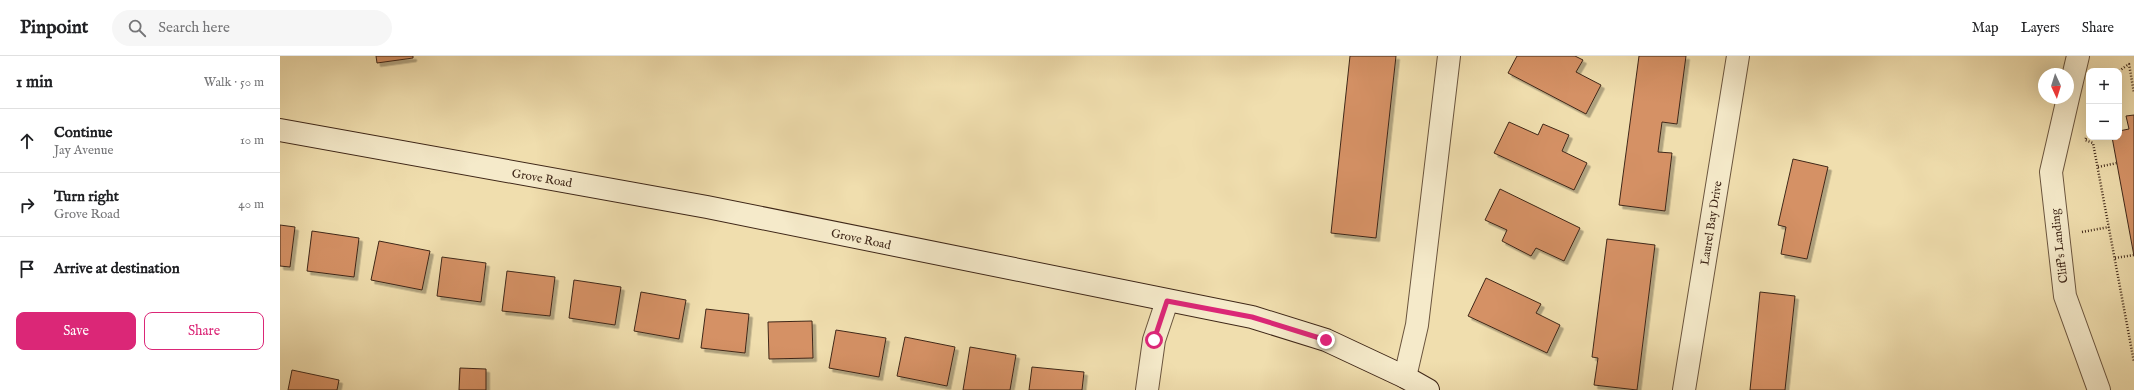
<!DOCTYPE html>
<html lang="en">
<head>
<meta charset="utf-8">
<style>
  body { margin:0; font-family:"IM FELL English",serif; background:#f6f6f6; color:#202124 }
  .controls { position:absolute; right:12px; top:12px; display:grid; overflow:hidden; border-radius:8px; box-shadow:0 4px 16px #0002 }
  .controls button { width:36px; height:36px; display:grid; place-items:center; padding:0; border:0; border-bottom:1px solid #e0e0e0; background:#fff; color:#202124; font:20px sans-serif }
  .compass { position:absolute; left:1758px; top:12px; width:36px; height:36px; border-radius:50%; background:#fff; box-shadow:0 4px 16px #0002; rotate:176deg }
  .stop { position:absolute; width:12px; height:12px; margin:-9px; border:3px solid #db2777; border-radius:50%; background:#fff }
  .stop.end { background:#db2777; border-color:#fff; box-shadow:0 1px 4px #0008 }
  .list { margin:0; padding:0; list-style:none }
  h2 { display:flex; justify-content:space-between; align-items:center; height:52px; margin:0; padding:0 16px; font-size:17px }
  h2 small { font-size:13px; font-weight:400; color:#757577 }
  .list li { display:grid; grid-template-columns:26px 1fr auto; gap:12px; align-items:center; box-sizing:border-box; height:64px; padding:0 16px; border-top:1px solid #e0e0e0 }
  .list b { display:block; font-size:15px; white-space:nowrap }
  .list p { margin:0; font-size:13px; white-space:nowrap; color:#757577 }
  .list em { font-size:13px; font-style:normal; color:#757577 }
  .actions { display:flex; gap:8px; padding:12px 16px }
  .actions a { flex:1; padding:9px 0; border:1px solid #db2777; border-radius:8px; text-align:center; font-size:14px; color:#db2777 }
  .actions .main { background:#db2777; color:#fff }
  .icon { flex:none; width:22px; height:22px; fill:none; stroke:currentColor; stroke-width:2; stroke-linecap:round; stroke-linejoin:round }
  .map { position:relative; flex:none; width:1854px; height:334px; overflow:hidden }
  header { display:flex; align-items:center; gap:24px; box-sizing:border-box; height:56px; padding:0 20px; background:#fff; border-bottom:1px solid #e0e0e0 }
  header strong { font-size:19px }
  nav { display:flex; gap:22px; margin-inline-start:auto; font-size:14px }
  .search { width:280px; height:36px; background:#f6f6f6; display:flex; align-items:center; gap:10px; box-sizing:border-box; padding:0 14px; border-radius:22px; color:#757577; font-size:15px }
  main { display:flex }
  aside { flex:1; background:#fff }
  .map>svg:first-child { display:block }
  .building { fill:#d59165; stroke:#3f2718; filter:url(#shadow) }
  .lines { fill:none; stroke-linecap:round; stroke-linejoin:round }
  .minor-casing { stroke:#6b553e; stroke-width:24 }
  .secondary-casing { stroke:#3f2718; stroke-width:24 }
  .path { stroke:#3f2718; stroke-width:2.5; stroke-dasharray:1 2; stroke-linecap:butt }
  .minor { stroke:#f5eaca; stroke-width:22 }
  .secondary { stroke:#f5eaca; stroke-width:22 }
  .route { stroke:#db2777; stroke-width:5 }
  .labels { text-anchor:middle; stroke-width:3.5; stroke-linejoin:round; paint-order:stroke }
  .street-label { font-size:12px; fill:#3f2718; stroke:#f5eaca }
</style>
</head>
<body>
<header>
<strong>Pinpoint</strong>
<div class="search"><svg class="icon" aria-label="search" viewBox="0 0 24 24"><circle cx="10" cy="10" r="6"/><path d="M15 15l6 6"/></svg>Search here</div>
<nav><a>Map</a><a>Layers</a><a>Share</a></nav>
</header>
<main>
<aside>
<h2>1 min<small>Walk · 50 m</small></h2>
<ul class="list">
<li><svg class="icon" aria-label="ahead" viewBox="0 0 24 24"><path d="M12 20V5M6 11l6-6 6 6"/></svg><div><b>Continue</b><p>Jay Avenue</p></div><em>10 m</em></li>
<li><svg class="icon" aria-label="right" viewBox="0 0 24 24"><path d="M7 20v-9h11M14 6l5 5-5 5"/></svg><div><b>Turn right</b><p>Grove Road</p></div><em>40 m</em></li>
<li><svg class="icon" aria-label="arrive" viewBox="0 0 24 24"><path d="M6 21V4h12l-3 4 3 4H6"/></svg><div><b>Arrive at destination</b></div></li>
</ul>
<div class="actions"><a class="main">Save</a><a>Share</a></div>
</aside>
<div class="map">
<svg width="1854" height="334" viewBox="0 0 1854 334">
  <defs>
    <filter id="shadow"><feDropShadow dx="3.5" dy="3.5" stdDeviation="0" flood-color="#0004"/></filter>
  </defs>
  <rect width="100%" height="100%" fill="#f0deae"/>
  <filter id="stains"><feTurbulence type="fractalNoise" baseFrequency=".005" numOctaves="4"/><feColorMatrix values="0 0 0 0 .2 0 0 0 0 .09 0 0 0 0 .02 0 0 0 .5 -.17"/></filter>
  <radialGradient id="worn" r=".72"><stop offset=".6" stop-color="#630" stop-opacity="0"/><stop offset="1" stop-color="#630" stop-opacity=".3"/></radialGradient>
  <!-- building -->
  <path class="building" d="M96,0H133V2L97,7Z
    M1070,0H1116L1096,182L1051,177Z
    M1237,0H1295L1303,4L1296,16L1321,29L1306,58L1228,17Z
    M1359,0H1406L1397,68L1382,66L1378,96L1392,97L1385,155L1339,149Z
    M1854,59V200L1832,81H1839V75L1849,73L1846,60Z
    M1229,66L1258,79L1263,68L1289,79L1282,95L1307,107L1294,134L1214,97Z
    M1513,103L1548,111L1527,203L1501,198L1506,171L1498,169Z
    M1220,133L1300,172L1284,205L1256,192L1251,200L1222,185L1227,174L1205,164Z
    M0,169L15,171L10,211L0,210Z
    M32,175L79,182L74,221L27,215Z
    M1327,183L1375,189L1357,334L1314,329L1318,302L1312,301Z
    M99,185L150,195L142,234L91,224Z
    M162,201L206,207L201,246L157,240Z
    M227,215L275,221L270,260L222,255Z
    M1206,222L1261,248L1256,257L1280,269L1267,297L1188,260Z
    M294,224L341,231L335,269L289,262Z
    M361,236L406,244L399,283L354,275Z
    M1480,236L1515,240L1505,334H1470Z
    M426,253L469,258L465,297L421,292Z
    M532,265L533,302L489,303L488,266Z
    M556,274L606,282L599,321L549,312Z
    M625,281L675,291L667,330L617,320Z
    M690,291L736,299L730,334H683Z
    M752,311L804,316L802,334H749Z
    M180,312L206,313V334H179Z
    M12,314L59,324L57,334H8Z"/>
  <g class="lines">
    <!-- minor casing -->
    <g class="minor-casing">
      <path id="minor" d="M1788,42L1771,116L1785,240L1819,334
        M1788,42L1798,0
        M1125,321L1137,269L1169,0
        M867,334L874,284L887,245
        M1404,334L1458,0"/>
    </g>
    <!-- secondary casing -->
    <g class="secondary-casing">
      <path id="secondary" d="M0,74L427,151L972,261L1046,284L1125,321L1148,334"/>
    </g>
    <!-- path -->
    <path class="path" d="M1839,15L1849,8L1854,37
      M1806,82L1805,84L1813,87L1854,306
      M1818,111L1837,107
      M1802,176L1829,171
      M1835,202L1854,199"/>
    <!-- minor -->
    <use href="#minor" class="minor"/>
    <!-- secondary -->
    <use href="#secondary" class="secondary"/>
  </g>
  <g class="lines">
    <!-- route -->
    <path class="route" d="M874,284L887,245L972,261L1046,284"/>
  </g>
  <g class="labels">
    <!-- street labels -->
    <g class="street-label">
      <text transform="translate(262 122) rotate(10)" y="4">Grove Road</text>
      <text transform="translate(1431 167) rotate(-81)" y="4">Laurel Bay Drive</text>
      <text transform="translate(581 183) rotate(12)" y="4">Grove Road</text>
      <text transform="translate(1779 190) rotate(-97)" y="4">Cliff's Landing</text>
    </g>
  </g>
  <rect width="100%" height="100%" filter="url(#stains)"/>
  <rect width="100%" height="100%" fill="url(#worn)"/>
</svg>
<div class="controls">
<button>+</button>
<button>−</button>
</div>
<svg class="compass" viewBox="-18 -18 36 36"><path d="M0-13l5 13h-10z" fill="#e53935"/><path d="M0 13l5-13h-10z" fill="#757577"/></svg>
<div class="stop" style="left:874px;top:284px"></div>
<div class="stop end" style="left:1046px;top:284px"></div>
</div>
</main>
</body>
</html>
